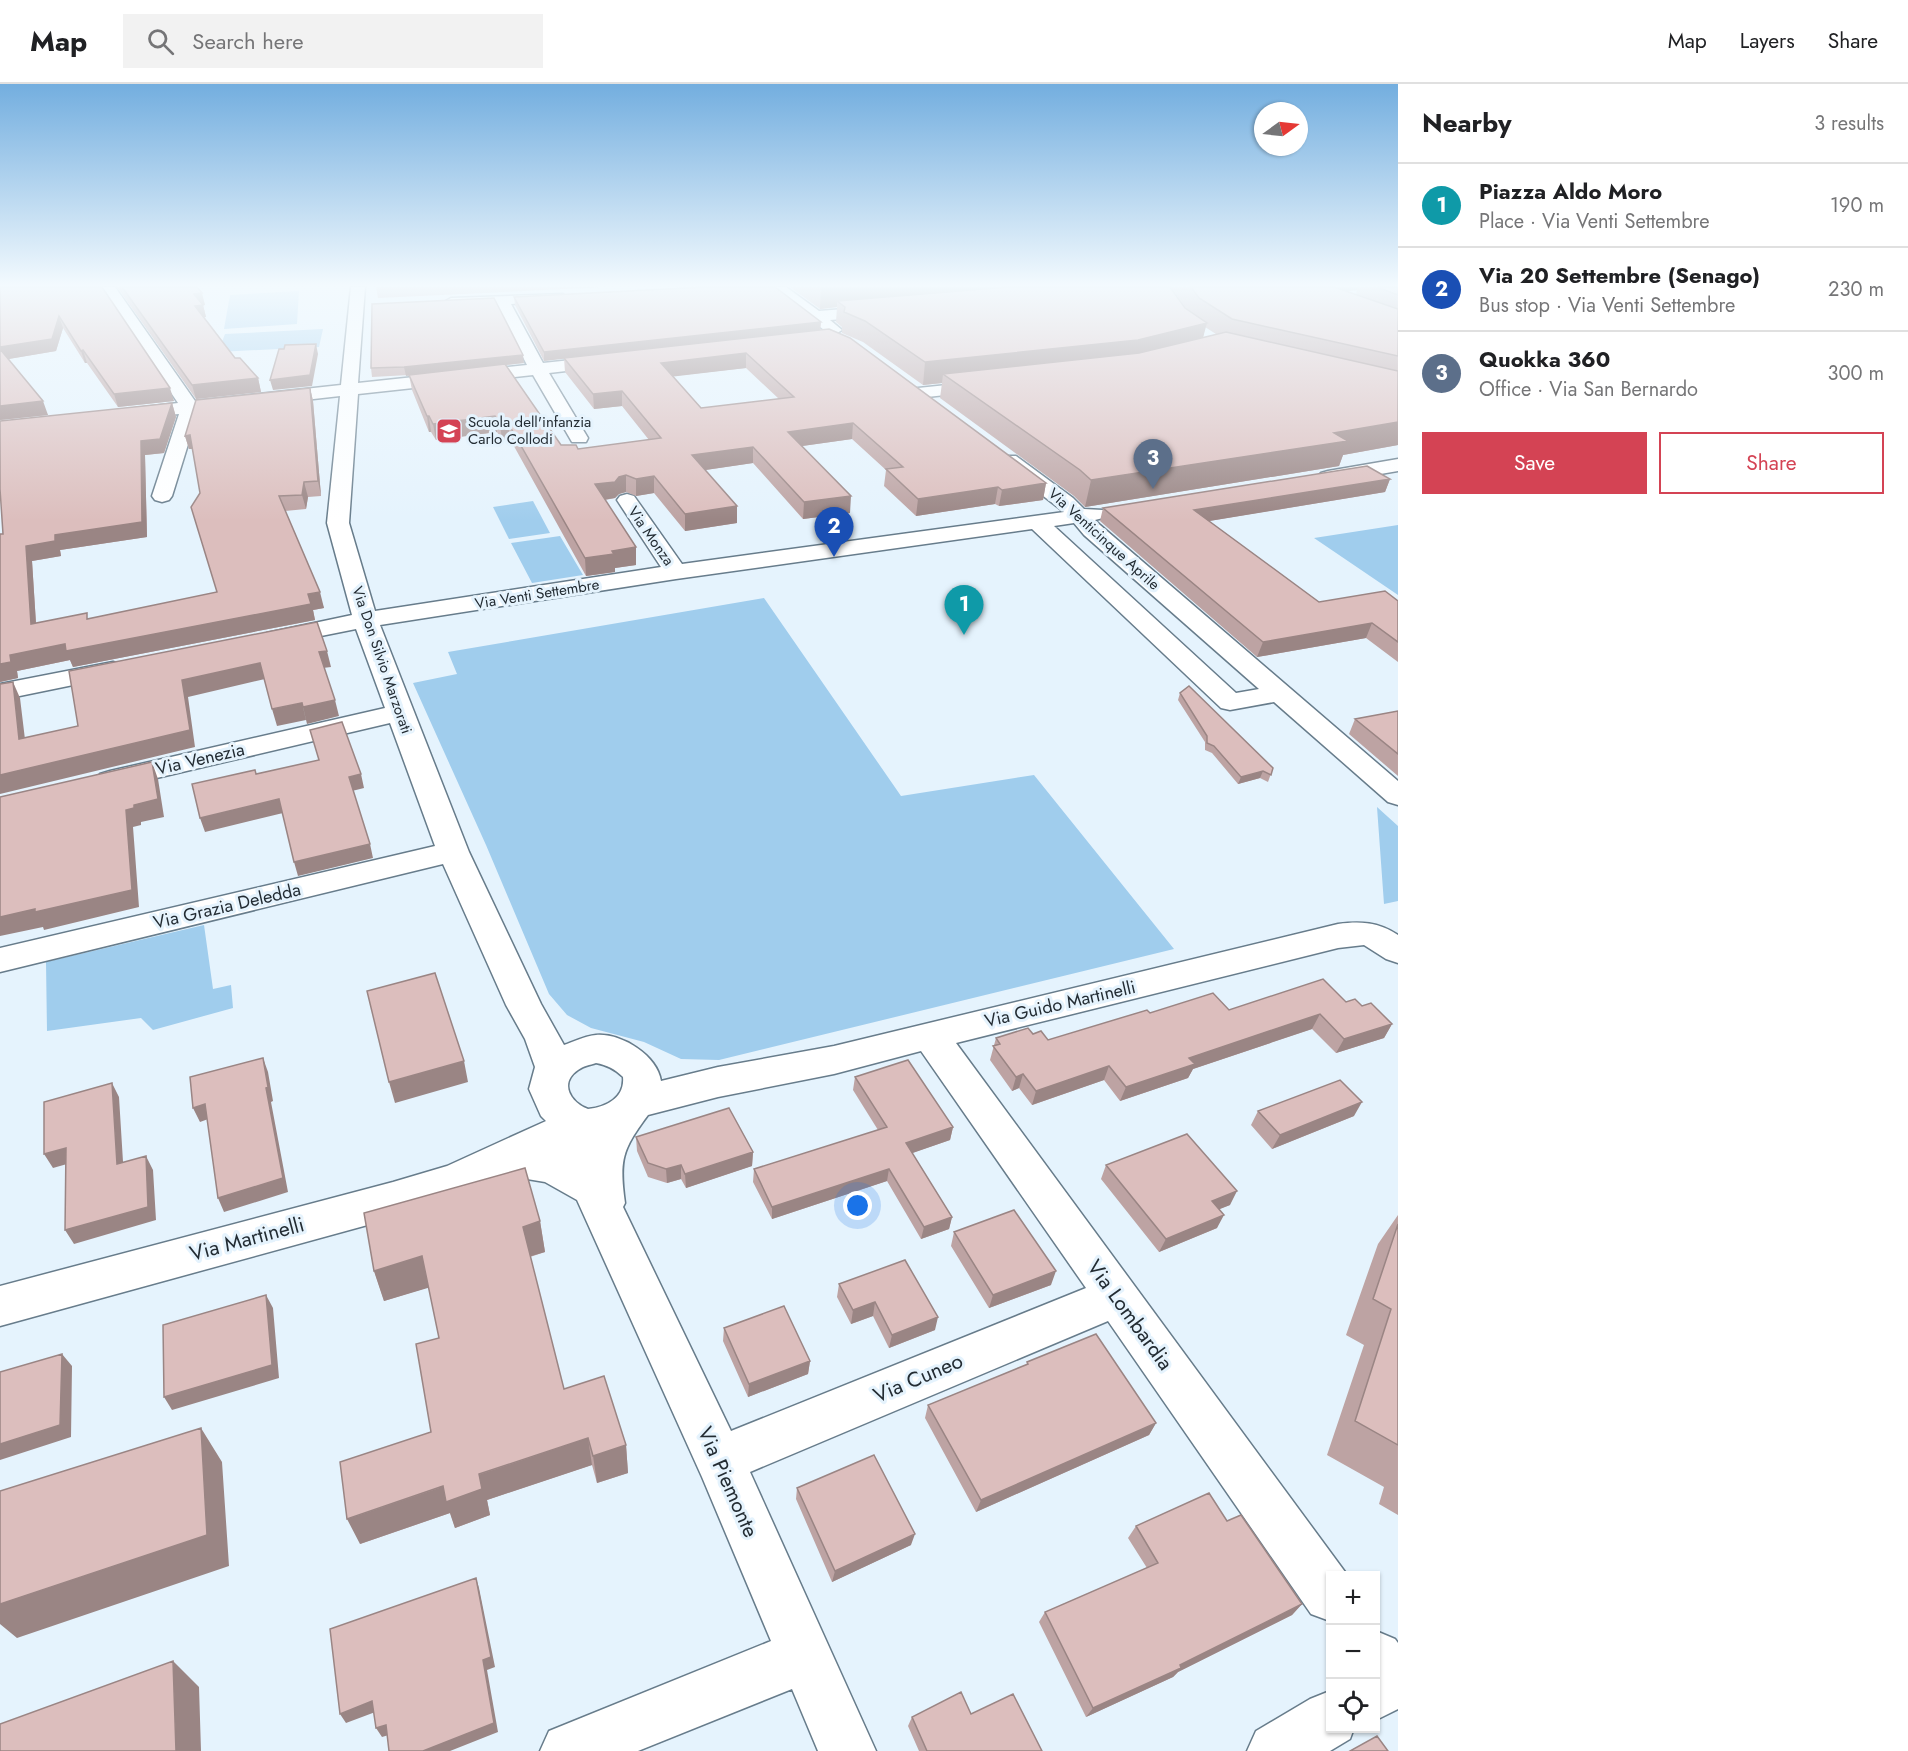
<!DOCTYPE html>
<html lang="en">
<head>
<meta charset="utf-8">
<style>
  body { margin:0; font-family:Jost,sans-serif; background:#f2f2f2; color:#202124 }
  .controls { position:absolute; right:18px; bottom:18px; display:grid; overflow:hidden; border-radius:0px; box-shadow:0 2px 4px #0004 }
  .controls button { width:54px; height:54px; display:grid; place-items:center; padding:0; border:0; border-bottom:2px solid #e0e0e0; background:#fff; color:#202124; font:30px sans-serif }
  .compass { position:absolute; left:1254px; top:18px; width:54px; height:54px; border-radius:50%; background:#fff; box-shadow:0 2px 4px #0004; rotate:75deg }
  .you { position:absolute; left:858px; top:1122px; width:21px; height:21px; margin:-15px; border:4px solid #fff; border-radius:50%; background:#1a73e8; box-shadow:0 0 0 9px #1a73e833 }
  .badge { display:grid; place-items:center; width:39px; height:39px; border-radius:50%; background:#d44354; color:#fff; font-size:20px; font-weight:700 }
  .pin { position:absolute; translate:-50% -50px; filter:drop-shadow(0 2px 3px #0008) }
  .pin::after { content:''; position:absolute; top:32px; width:21px; height:18px; background:inherit; clip-path:polygon(0 0,100% 0,50% 100%) }
  .list { margin:0; padding:0; list-style:none }
  h2 { display:flex; justify-content:space-between; align-items:center; height:78px; margin:0; padding:0 24px; font-size:26px }
  h2 small { font-size:20px; font-weight:400; color:#757577 }
  .list li { display:grid; grid-template-columns:39px 1fr auto; gap:18px; align-items:center; box-sizing:border-box; height:84px; padding:0 24px; border-top:2px solid #e0e0e0 }
  .list b { display:block; font-size:22px; white-space:nowrap }
  .list p { margin:0; font-size:20px; white-space:nowrap; color:#757577 }
  .list em { font-size:20px; font-style:normal; color:#757577 }
  .actions { display:flex; gap:12px; padding:18px 24px }
  .actions a { flex:1; padding:14px 0; border:2px solid #d44354; border-radius:0px; text-align:center; font-size:21px; color:#d44354 }
  .actions .main { background:#d44354; color:#fff }
  .icon { flex:none; width:33px; height:33px; fill:none; stroke:currentColor; stroke-width:2; stroke-linecap:round; stroke-linejoin:round }
  .map { position:relative; flex:none; width:1398px; height:1667px; overflow:hidden }
  header { display:flex; align-items:center; gap:36px; box-sizing:border-box; height:84px; padding:0 30px; background:#fff; border-bottom:2px solid #e0e0e0 }
  header strong { font-size:28px }
  nav { display:flex; gap:33px; margin-inline-start:auto; font-size:21px }
  .search { width:420px; height:54px; background:#f2f2f2; display:flex; align-items:center; gap:15px; box-sizing:border-box; padding:0 21px; border-radius:0px; color:#757577; font-size:22px }
  main { display:flex }
  aside { flex:1; background:#fff }
  .map>svg:first-child { display:block }
  .green { fill:#a0cded }
  .lines { fill:none; stroke-linecap:round; stroke-linejoin:round }
  .minor-casing { stroke:#677c8b; stroke-width:3 }
  .minor { fill:#fff; fill-rule:evenodd }
  .wall { fill:#bda3a3; fill-rule:evenodd }
  .shaded-wall { fill:#9a8584 }
  .building { fill:#dcbebd; stroke:#9a8584; stroke-width:1.5; fill-rule:evenodd }
  .labels { text-anchor:middle; stroke-width:6; stroke-linejoin:round; paint-order:stroke }
  .far-poi-label { font-size:15px; fill:#232c33; stroke:#e5f3fd; text-anchor:start }
  .far-street-label { font-size:15px; fill:#232c33; stroke:#e5f3fd }
  .street-label { font-size:18px; fill:#232c33; stroke:#e5f3fd }
  .near-street-label { font-size:21px; fill:#232c33; stroke:#e5f3fd }
</style>
</head>
<body>
<header>
<strong>Map</strong>
<div class="search"><svg class="icon" aria-label="search" viewBox="0 0 24 24"><circle cx="10" cy="10" r="6"/><path d="M15 15l6 6"/></svg>Search here</div>
<nav><a>Map</a><a>Layers</a><a>Share</a></nav>
</header>
<main>
<div class="map">
<svg width="1398" height="1667" viewBox="0 0 1398 1667">
  <rect width="100%" height="100%" fill="#e5f3fd"/>
  <!-- green -->
  <path class="green" d="M299,207L297,240L224,245L230,211Z
    M323,245L319,263L218,268L225,250Z
    M533,417L550,449L509,455L493,423Z
    M1398,441V511L1314,454Z
    M560,452L583,491L532,499L511,459Z
    M764,514L901,712L1034,691L1174,865L719,976L681,975L644,958L591,944L567,931L549,910L486,761L413,599L457,590L448,568Z
    M1377,723L1398,742V817L1384,820Z
    M204,841L213,905L231,901L233,924L153,946L141,934L47,947L46,878Z"/>
  <g class="lines">
    <!-- minor casing -->
    <g class="minor-casing">
      <path id="minor" d="M100,203H115L195,317L341,301L351,203H365L358,299L527,281L496,220L451,222L444,218L451,214L563,210L565,213L558,217L511,220L543,279L609,272L617,277L609,282L549,289L588,354L586,358H572L533,291L358,310L349,439L375,527L661,483L617,416L620,412L627,410L634,412L682,480L1064,428L1002,380L999,376L1002,372H1016L1073,414L1084,425L1103,426L1107,430L1103,434L1095,436L1100,441L1398,697V721L1388,718L1274,618L1230,626L1221,624L1032,445L676,495L380,541L469,768L541,920L564,961C573,958 585,952 596,951C621,949 657,971 661,997L718,983L834,962L1338,840C1361,837 1378,838 1398,851V879L1386,875L1364,861L1338,864L956,959L1348,1492H1330V1537L1311,1530L1108,1237L750,1388L876,1667H818L792,1605L638,1667H540L549,1647L771,1557L702,1393L577,1116L545,1098L527,1095H498L471,1108L393,1134L0,1242V1202L393,1098L447,1082L546,1037L541,1032L529,1005L535,983L525,955L506,921L443,780L0,888V864L435,762L390,639L110,705L100,702L96,696L100,690L110,687L385,624L356,545L276,561L267,559L264,554L267,549L352,531L327,439L340,312L198,328L172,412L169,416L162,418L155,416L152,412L179,330L129,335L123,334L120,330L123,326L129,325L178,319ZM1074,439L1084,451L1259,605L1236,609L1054,442ZM921,967L1086,1204L731,1347L623,1123L625,1119C619,1076 622,1066 648,1031L718,1013L834,990ZM596,979C607,981 615,985 623,993C625,1014 606,1023 588,1025C570,1018 559,999 578,986C583,982 590,981 596,979Z
        M769,203H786L819,227L881,222L889,227L881,232L830,236L842,246L834,251L828,249Z
        M985,297L991,298L994,302L991,306L918,314L912,313L909,309L912,305L918,304Z
        M1398,375V387L1328,399L1321,397L1318,393L1321,389L1328,387Z
        M113,578L122,581L126,586L122,591L0,616V600Z
        M1376,1547L1395,1555L1398,1559V1625L1376,1636Z
        M1330,1607V1644H1354L1350,1655L1330,1667H1247L1256,1647L1310,1615Z"/>
    </g>
    <!-- minor -->
    <use href="#minor" class="minor"/>
  </g>
  <!-- wall -->
  <path class="wall" d="M0,203H102L174,317L118,323L87,279H85L63,244L56,267L8,275L48,331L0,336Z
    M117,203H197L205,221H203L206,233H204L235,274L258,294L261,308L196,315Z
    M376,203H607L378,214Z
    M790,203H1170L1185,224L1187,226L1171,203H1398V361L1343,371L1339,382L1085,423L1074,412L940,314L942,299L923,301L863,258L842,249V243L836,238L837,223L820,225ZM1357,206L1356,211L1346,207ZM1205,243L1216,250L1203,254Z
    M514,213L821,238L820,246L1046,399L1043,416L999,422L995,420L916,432L884,402L886,386L852,355L802,362L850,429L803,435L753,379L705,386L737,439L685,447L654,409L636,412L626,408L619,410L615,414L605,416L636,463V481L615,484V488L586,492L510,355L502,356L497,348L436,356L431,348H429L412,306L409,291L372,293L371,284L524,279L506,281L561,361L578,365L649,356L622,322L594,325L565,288L564,274L544,277L515,221ZM746,284L779,315L701,324L673,292Z
    M310,304L313,317L321,412L308,413L306,425L285,427L324,524L313,526L315,536L73,583L70,576L17,587L18,594L0,598L3,450L172,319L176,333L164,369L145,371L147,453L60,466L61,472L32,477L36,539L89,535L217,508L193,365H189L185,352Z
    M1390,395L1385,408L1209,437L1319,518L1398,517V578L1366,554L1257,573L1100,437L1103,424Z
    M1180,609L1273,684L1268,698L1260,694L1238,700L1212,669L1205,666V658L1178,616Z
    M1398,627V692L1349,650L1355,635Z
    M1346,918L1362,922L1392,940L1384,954L1336,969L1312,945L1193,985L1188,994L1120,1017L1104,996L1032,1021L1019,1004L1012,1007L990,976L996,954L1033,950L1048,956L1150,929L1229,926Z
    M855,993L953,1043L950,1056L912,1069L952,1133L949,1145L921,1155L887,1097L772,1135L753,1098L754,1085L878,1046L853,1006Z
    M1258,1027L1354,1032L1272,1065L1251,1041Z
    M636,1053L753,1068L752,1082L686,1104L681,1095L667,1099L648,1093L637,1067Z
    M1106,1081L1230,1121L1219,1125L1217,1144L1159,1168L1101,1095Z
    M1398,1131V1431L1379,1420L1384,1403L1327,1371L1364,1261L1346,1251L1378,1160Z
    M540,1137L545,1168L530,1173L564,1305L626,1361L628,1389L597,1399L592,1381L487,1416L490,1431L455,1444L450,1429L360,1460L431,1348L439,1254L429,1203L384,1217L374,1187Z
    M954,1148L1051,1201L989,1224L951,1162Z
    M839,1200L935,1246L889,1264L873,1232L851,1240L837,1213Z
    M724,1244L810,1277L808,1290L748,1313L723,1257Z
    M1027,1278L1156,1339L1149,1351L976,1428L925,1334L928,1321L1026,1281Z
    M797,1404L911,1461L832,1498L796,1415Z
    M1227,1437L1302,1520L1292,1531L1178,1588L1173,1593L1086,1633L1039,1538L1045,1528L1147,1484L1128,1454L1136,1442Z
    M912,1633L1042,1667H919L908,1642Z"/>
  <!-- shaded-wall -->
  <path class="shaded-wall" d="M1083,203L837,217V223L820,225L821,204Z
    M1329,203H1358L1357,206L1327,210Z
    M202,209L205,221H203L206,233L199,234L194,210Z
    M59,232L63,244L56,267L3,276L0,267V263Z
    M821,238L820,246L544,277V268Z
    M1207,239L1201,261L1133,278L943,290L942,299L923,301L925,278Z
    M316,260L318,270L312,302L273,306L270,296Z
    M83,266L87,279H85L81,267Z
    M746,269V284L661,294V279Z
    M523,271L524,279L406,292L404,283Z
    M258,294L261,308L196,315L192,301Z
    M170,304L174,317L118,323L114,310Z
    M310,304L313,317L321,412L318,397Z
    M622,307V322L594,325L593,310Z
    M43,317L48,331L0,336V322Z
    M172,319L176,333L164,369L145,371L147,453L60,466L61,472L32,477L37,556L31,540L26,462L55,451L141,357Z
    M427,332H429L431,348H429Z
    M495,332L497,348L436,356L433,340Z
    M1398,338V361L1343,371L1339,382L1085,423L1091,396L1334,349Z
    M508,339L510,355L502,356L500,340Z
    M853,339L852,355L788,364V348Z
    M190,351L194,365H189L185,352Z
    M753,363V379L692,388V371Z
    M626,391V408L619,410L615,414L596,417L595,400Z
    M654,392V409L636,412V395Z
    M1390,395L1385,408L1191,440L1194,426Z
    M304,398L308,413L306,425L302,411Z
    M1046,399L1043,416L999,422L1002,406Z
    M998,403L995,420L916,432L918,415Z
    M851,412L850,429L803,435L804,418Z
    M737,422V439L685,447V430Z
    M636,463V481L615,484V488L586,492L585,474L612,467Z
    M320,508L324,524L313,526L315,536L73,583L70,576L17,587L18,594L0,598V580L10,571Z
    M1372,539L1366,554L1257,573L1263,558Z
    M327,567L331,583L323,584L319,568Z
    M260,579L265,595L188,613L195,663L0,710V691L182,596Z
    M13,598L20,614L27,672L19,655Z
    M335,616L339,632L307,640L303,623Z
    M302,619L306,636L277,642L272,625Z
    M152,678L158,695L164,733L141,738V741L133,743L139,823L44,846L43,843L0,852V833L126,726L134,721Z
    M1263,687L1260,694L1238,700L1241,693Z
    M361,690L364,704L352,707L349,693Z
    M279,715L283,729L205,748L200,734Z
    M370,760L373,774L298,792L294,778Z
    M1320,930L1312,945L1193,985L1188,994L1120,1017L1126,1003L1189,974Z
    M1392,940L1384,954L1336,969L1344,955Z
    M263,974L268,988L273,1017L271,1018L288,1108L224,1128L218,1114L266,1004Z
    M464,977L468,998L395,1019L389,998Z
    M1109,982L1104,996L1032,1021L1036,1007Z
    M1023,990L1019,1004L1012,1007L1016,993Z
    M112,999L119,1013L124,1094L117,1080Z
    M1362,1018L1354,1032L1272,1065L1280,1051Z
    M205,1020L211,1034L200,1038L193,1024Z
    M953,1043L950,1056L904,1072L906,1059Z
    M66,1064L74,1078L53,1084L44,1070Z
    M753,1068L752,1082L686,1104L685,1090Z
    M146,1072L153,1086L156,1136L74,1160L65,1146Z
    M681,1081V1095L667,1099L666,1085Z
    M889,1085L887,1097L772,1135V1123Z
    M1237,1107L1230,1121L1205,1131L1212,1117Z
    M1224,1131L1217,1144L1159,1168L1166,1155Z
    M952,1133L949,1145L921,1155L924,1143Z
    M540,1137L545,1168L528,1173L523,1143Z
    M422,1172L431,1203L384,1217L374,1187Z
    M1056,1187L1051,1201L989,1224L993,1211Z
    M266,1211L273,1224L279,1294L172,1326L164,1313Z
    M875,1218L873,1232L851,1240L853,1226Z
    M938,1233L935,1246L889,1264L892,1251Z
    M62,1270L72,1282L71,1353L0,1376V1360Z
    M810,1277L808,1290L748,1313L749,1300Z
    M1156,1339L1149,1351L976,1428L981,1416Z
    M201,1344L222,1378L229,1482L17,1554L0,1540V1520Z
    M588,1354L592,1381L487,1416L490,1431L455,1444L450,1429L360,1460L347,1435Z
    M626,1361L628,1389L597,1399L593,1372Z
    M915,1450L911,1461L832,1498L835,1487Z
    M476,1494L479,1504L495,1583L487,1586L498,1648L450,1667H423L483,1576Z
    M1302,1520L1292,1531L1178,1588L1173,1593L1086,1633L1093,1624Z
    M173,1577L199,1603L201,1667H176Z
    M372,1617L378,1627L346,1639L340,1630Z
    M386,1641L392,1650L382,1653L376,1644Z"/>
  <!-- building -->
  <path class="building" d="M0,203H102L170,304L114,310L83,266L81,267L59,232L52,255L0,263Z
    M122,203H197L202,209L194,210L203,221L195,222L235,274H240L258,294L192,301Z
    M705,203H775L821,238L544,268L514,213Z
    M1008,203H1170L1185,224L1207,239L1138,256L925,278L865,237L844,228L845,223L837,217Z
    M1191,203H1334L1398,225V272L1232,235L1199,214Z
    M1377,203H1398V211Z
    M494,214L523,271L404,283L371,284L372,220Z
    M829,245L850,254L1046,399L1002,406L998,403L918,415L886,385L903,383L853,339L788,348L851,412L804,418L753,363L692,371L737,422L685,430L654,392L636,395L626,391L619,393L615,398L595,400L636,463L612,467L614,470L585,474L508,339L500,340L495,332L433,340L429,332H427L409,291L505,280L561,361H576L578,365L661,354L622,307L593,310L564,274ZM746,269L794,313L701,324L661,279Z
    M1226,248L1398,287V338L1334,349L1348,357L1091,396L1080,386L943,290L1139,269Z
    M316,260L310,291L270,296L279,265H284L285,261Z
    M0,265L43,317L0,322Z
    M310,304L318,397L304,398L302,411L279,412L320,508L308,510L311,520L66,567L65,560L10,571L11,578L0,580V450H3L0,405V337L172,319L160,355L141,357L142,438L55,451V457L26,462L31,540L87,529V535L217,508L191,423L200,409L190,351L185,352L196,316Z
    M1367,382L1390,395L1194,426L1319,518L1385,507L1398,517V558L1372,539L1263,558L1103,424Z
    M317,538L327,567L319,568L335,616L303,623L302,619L272,625L260,579L182,596L190,646L0,691V600L13,598L19,655L78,642L69,587Z
    M1189,602L1273,684L1271,691L1263,687L1241,693L1214,662L1207,659V652L1180,609Z
    M1398,627V670L1355,635Z
    M342,638L361,690L349,693L370,760L294,778L279,715L200,734L192,700L255,686L256,690L319,676L310,646Z
    M152,678L158,715L134,721V724L126,726L132,806L35,828V825L0,833V713Z
    M435,889L464,977L389,998L367,907Z
    M1323,895L1346,918L1355,915L1362,922L1371,919L1392,940L1344,955L1320,930L1189,974L1195,980L1126,1003L1109,982L1036,1007L1023,990L1016,993L993,962L1000,960L996,954L1028,944L1033,950L1041,947L1048,956L1147,926L1150,929L1213,909L1229,926Z
    M263,974L268,1003L266,1004L283,1094L218,1114L205,1020L193,1024L190,993Z
    M908,976L953,1043L906,1059L952,1133L924,1143L889,1085L772,1123L754,1085L887,1043L855,993Z
    M1340,996L1362,1018L1280,1051L1258,1027Z
    M112,999L117,1080L146,1072L148,1123L65,1146L66,1064L44,1070V1018Z
    M729,1024L753,1068L685,1090L681,1081L666,1085L648,1079L636,1053Z
    M1187,1050L1237,1107L1212,1117L1224,1131L1166,1155L1106,1081Z
    M525,1084L540,1137L523,1143L564,1305L604,1292L626,1361L593,1372L588,1354L479,1390L482,1405L446,1418L443,1402L347,1435L340,1378L431,1348L416,1260L439,1254L422,1172L374,1187L364,1129Z
    M1014,1126L1056,1187L993,1211L954,1148Z
    M1398,1140V1361L1355,1337L1391,1225L1373,1215Z
    M905,1176L938,1233L892,1251L875,1218L853,1226L839,1200Z
    M266,1211L272,1281L164,1313L163,1241Z
    M784,1222L810,1277L749,1300L724,1244Z
    M1096,1250L1156,1339L981,1416L928,1321L1028,1280L1027,1278Z
    M62,1270L60,1341L0,1360V1288Z
    M201,1344L207,1451L0,1520V1407Z
    M874,1371L915,1450L835,1487L797,1404Z
    M1209,1409L1227,1437L1241,1431L1302,1520L1180,1581L1181,1584L1093,1624L1045,1528L1158,1479L1136,1442Z
    M476,1494L491,1573L483,1576L494,1639L423,1667H389L386,1641L376,1644L372,1617L340,1630L330,1545Z
    M173,1577L176,1667H0V1640Z
    M961,1608L971,1630L1013,1610L1042,1667H927L912,1633Z
    M1377,1652L1388,1667H1350Z"/>
  <!-- sky -->
  <linearGradient id="sky" x2="0" y2="1"><stop stop-color="#73aedf"/><stop offset="0.46" stop-color="#f3fafe"/><stop offset="1" stop-color="#f3fafe" stop-opacity="0"/></linearGradient>
  <rect width="1398" height="437" fill="url(#sky)"/>
  <!-- icons -->
  <defs>
    <g id="school-square" transform="scale(1.35)"><rect x="-9" y="-9" width="18" height="18" rx="4" fill="#d44354" stroke="#e5f3fd"/><path d="M0-5L7-2L0 1L-7-2ZM-4 1L0 2.5L4 1V4Q0 6-4 4Z" fill="#fff"/></g>
  </defs>
  <g fill-rule="evenodd">
    <use href="#school-square" x="449" y="347"/>
  </g>
  <g class="labels">
    <!-- far-poi labels -->
    <g class="far-poi-label">
      <text x="468" y="343">Scuola dell'infanzia<tspan x="468" dy="17">Carlo Collodi</tspan></text>
    </g>
    <!-- far-street labels -->
    <g class="far-street-label">
      <text transform="translate(651 452) rotate(55)" y="5">Via Monza</text>
      <text transform="translate(1104 455) rotate(42)" y="5">Via Venticinque Aprile</text>
      <text transform="translate(537 510) rotate(-9)" y="5">Via Venti Settembre</text>
      <text transform="translate(382 576) rotate(71)" y="5">Via Don Silvio Marzorati</text>
    </g>
    <!-- street labels -->
    <g class="street-label">
      <text transform="translate(200 675) rotate(-13)" y="6">Via Venezia</text>
      <text transform="translate(227 822) rotate(-13)" y="6">Via Grazia Deledda</text>
      <text transform="translate(1060 920) rotate(-13)" y="6">Via Guido Martinelli</text>
    </g>
    <!-- near-street labels -->
    <g class="near-street-label">
      <text transform="translate(247 1155) rotate(-15)" y="7">Via Martinelli</text>
      <text transform="translate(1130 1231) rotate(54)" y="7">Via Lombardia</text>
      <text transform="translate(918 1294) rotate(-23)" y="7">Via Cuneo</text>
      <text transform="translate(728 1398) rotate(66)" y="7">Via Piemonte</text>
    </g>
  </g>
</svg>
<div class="controls">
<button>+</button>
<button>−</button>
<button><svg class="icon" aria-label="locate" viewBox="0 0 24 24"><circle cx="12" cy="12" r="6"/><path d="M12 2v4M12 18v4M2 12h4M18 12h4"/></svg></button>
</div>
<svg class="compass" viewBox="-18 -18 36 36"><path d="M0-13l5 13h-10z" fill="#e53935"/><path d="M0 13l5-13h-10z" fill="#757577"/></svg>
<div class="you"></div>
<div class="pin badge" style="left:964px;top:551px;background:#0f9aa8">1</div>
<div class="pin badge" style="left:834px;top:473px;background:#1a4fb4">2</div>
<div class="pin badge" style="left:1153px;top:405px;background:#5c6f8a">3</div>
</div>
<aside>
<h2>Nearby<small>3 results</small></h2>
<ul class="list">
<li><span class="badge" style="background:#0f9aa8">1</span><div><b>Piazza Aldo Moro</b><p>Place · Via Venti Settembre</p></div><em>190 m</em></li>
<li><span class="badge" style="background:#1a4fb4">2</span><div><b>Via 20 Settembre (Senago)</b><p>Bus stop · Via Venti Settembre</p></div><em>230 m</em></li>
<li><span class="badge" style="background:#5c6f8a">3</span><div><b>Quokka 360</b><p>Office · Via San Bernardo</p></div><em>300 m</em></li>
</ul>
<div class="actions"><a class="main">Save</a><a>Share</a></div>
</aside>
</main>
</body>
</html>
